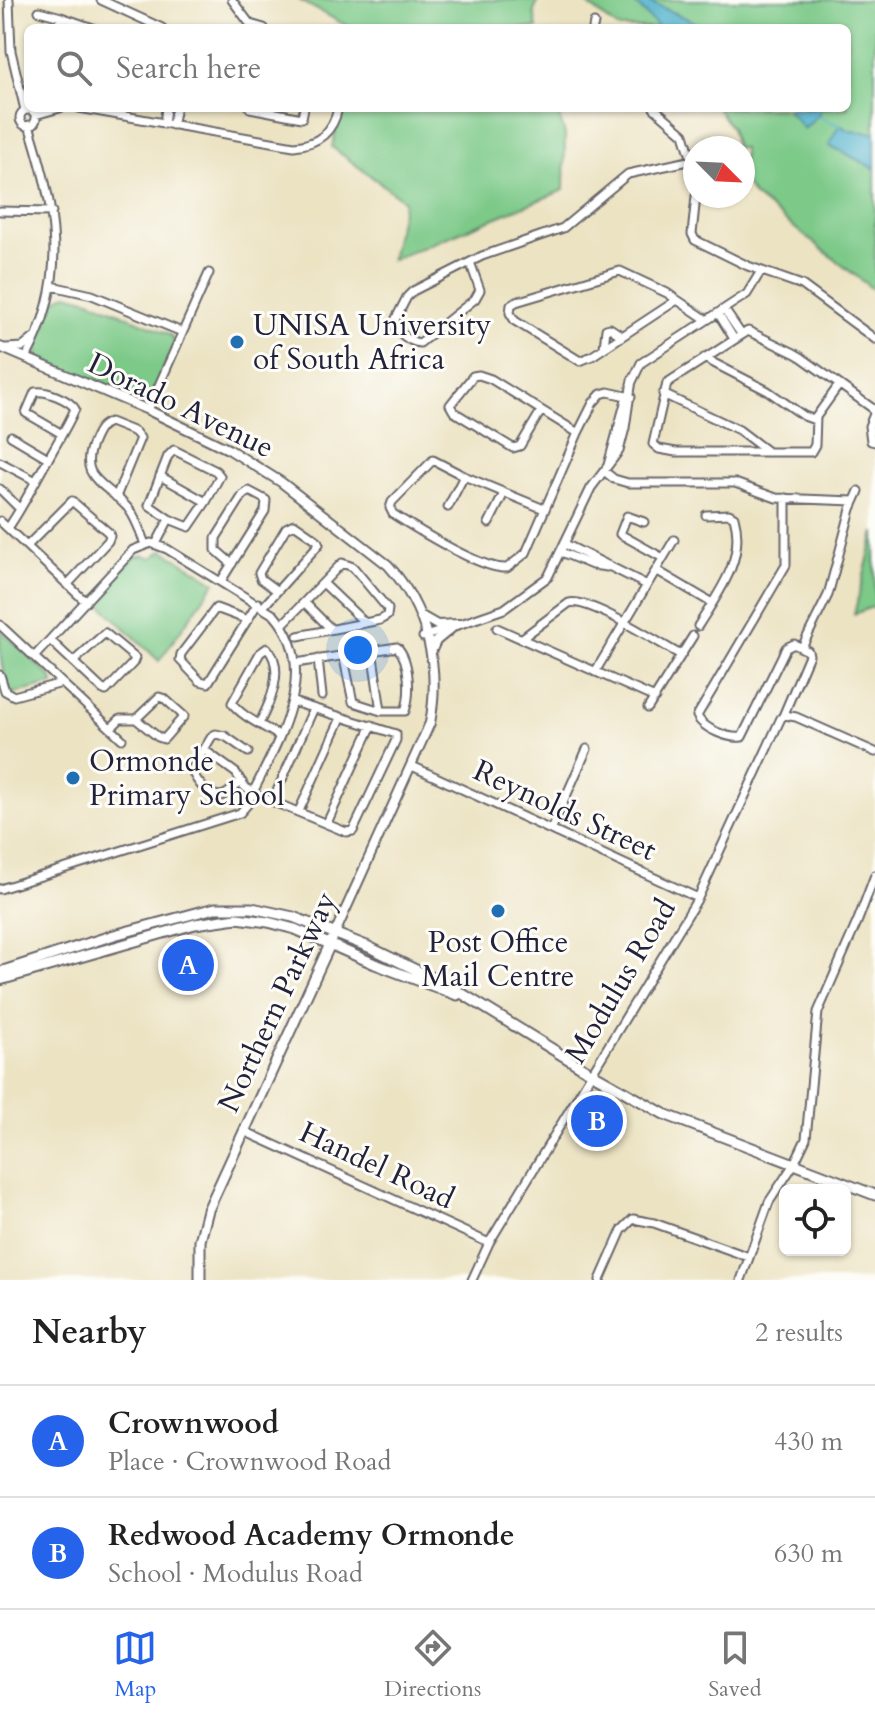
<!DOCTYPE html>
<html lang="en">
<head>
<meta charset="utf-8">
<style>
  body { margin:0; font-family:Cardo,serif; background:#f6f6f6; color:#222 }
  .controls { position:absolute; right:24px; bottom:24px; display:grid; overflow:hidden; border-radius:12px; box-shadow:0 2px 6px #0004 }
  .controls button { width:72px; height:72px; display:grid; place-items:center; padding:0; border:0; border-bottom:2px solid #e0e0e0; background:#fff; color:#222; font:40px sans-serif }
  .compass { position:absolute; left:683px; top:136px; width:72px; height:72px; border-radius:50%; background:#fff; box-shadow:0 2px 6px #0004; rotate:114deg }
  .you { position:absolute; left:358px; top:650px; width:28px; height:28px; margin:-20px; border:6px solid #fff; border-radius:50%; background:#1a73e8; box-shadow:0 0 0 12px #1a73e833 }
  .badge { display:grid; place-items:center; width:52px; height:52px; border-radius:50%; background:#2563eb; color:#fff; font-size:26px; font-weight:700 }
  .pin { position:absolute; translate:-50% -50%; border:4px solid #fff; box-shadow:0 2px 8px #0006 }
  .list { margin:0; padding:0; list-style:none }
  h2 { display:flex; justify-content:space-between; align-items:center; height:104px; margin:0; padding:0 32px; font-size:34px }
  h2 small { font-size:26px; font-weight:400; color:#767676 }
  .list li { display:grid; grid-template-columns:52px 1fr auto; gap:24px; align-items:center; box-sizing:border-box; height:112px; padding:0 32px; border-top:2px solid #e0e0e0 }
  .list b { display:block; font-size:30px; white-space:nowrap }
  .list p { margin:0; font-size:26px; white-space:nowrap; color:#767676 }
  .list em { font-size:26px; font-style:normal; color:#767676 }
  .icon { flex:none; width:44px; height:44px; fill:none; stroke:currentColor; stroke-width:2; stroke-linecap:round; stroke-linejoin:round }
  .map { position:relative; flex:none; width:875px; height:1280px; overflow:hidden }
  .search { position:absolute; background:#fff; box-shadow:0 2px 6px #0004; left:24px; right:24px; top:24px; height:88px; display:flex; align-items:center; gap:20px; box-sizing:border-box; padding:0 28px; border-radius:12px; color:#767676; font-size:30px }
  .sheet { height:328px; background:#fff }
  nav { display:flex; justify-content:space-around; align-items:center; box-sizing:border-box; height:112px; border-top:2px solid #e0e0e0; background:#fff; font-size:22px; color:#767676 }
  nav a { display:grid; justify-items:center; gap:4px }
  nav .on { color:#2563eb }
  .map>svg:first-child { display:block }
  .green { fill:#7bc988; stroke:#4e7662; stroke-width:2 }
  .water { fill:#4db1cc; stroke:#386a84; stroke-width:2 }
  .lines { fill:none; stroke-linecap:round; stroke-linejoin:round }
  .stream { stroke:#4db1cc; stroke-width:2 }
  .minor-casing { stroke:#69666b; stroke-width:11 }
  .tertiary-casing { stroke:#69666b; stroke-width:12 }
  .secondary-casing { stroke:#69666b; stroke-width:13 }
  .minor { stroke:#fff; stroke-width:7 }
  .tertiary { stroke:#fff; stroke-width:8 }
  .secondary { stroke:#fff; stroke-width:9 }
  .poi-dot { fill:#1f6fb2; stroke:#fdfcf7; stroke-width:3 }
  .labels { text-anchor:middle; stroke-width:6; stroke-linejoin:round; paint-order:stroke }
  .poi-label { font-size:30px; fill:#22223b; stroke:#fdfcf7; text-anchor:start }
  .street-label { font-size:30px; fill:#22223b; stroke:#fdfcf7 }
</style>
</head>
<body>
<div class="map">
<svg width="875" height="1280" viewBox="0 0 875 1280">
  <rect width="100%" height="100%" fill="#fdfcf7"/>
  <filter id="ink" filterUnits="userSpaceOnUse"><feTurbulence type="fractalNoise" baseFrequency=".0125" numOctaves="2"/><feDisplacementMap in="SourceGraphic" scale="16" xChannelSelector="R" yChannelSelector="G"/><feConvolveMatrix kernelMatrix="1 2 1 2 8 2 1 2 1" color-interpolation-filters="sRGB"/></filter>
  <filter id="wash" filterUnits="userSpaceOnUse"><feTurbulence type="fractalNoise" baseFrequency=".006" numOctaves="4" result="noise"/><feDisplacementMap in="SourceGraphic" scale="32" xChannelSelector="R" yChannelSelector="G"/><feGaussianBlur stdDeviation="1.8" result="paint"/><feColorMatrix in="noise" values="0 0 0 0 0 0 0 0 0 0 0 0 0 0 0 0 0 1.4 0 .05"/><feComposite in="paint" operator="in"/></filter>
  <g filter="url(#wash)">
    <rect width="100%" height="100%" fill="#ece3c3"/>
    <!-- green -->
    <path class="green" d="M299,0H538L534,11L537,28H351Z
      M582,0H875V291L753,195L743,180V148H736L731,128L717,108H847V28H618Z
      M341,108H556L565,134L564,190L391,260L404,201L332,147Z
      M67,294L90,300L169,334L175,341L150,402L139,403L38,358L37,348L55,301Z
      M875,532V606L854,614Z
      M163,550L215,582L159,661L95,599L135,557L143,555L152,558Z
      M0,630L52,678L53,684L13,694C0,679 0,650 0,630Z"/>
    <!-- water -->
    <path class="water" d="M632,0L648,1L708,28H659Z
      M786,108H820V113L804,129Z
      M839,125L850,131L875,133V169L829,145Z"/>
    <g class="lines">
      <!-- stream -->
      <path class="stream" d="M817,116L841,126"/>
    </g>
  </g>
  <g filter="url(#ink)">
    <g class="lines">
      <!-- minor casing -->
      <g class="minor-casing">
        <path id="minor" d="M9,0L11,51L25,110
          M101,0L162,28
          M232,0L250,24
          M39,11L61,17
          M250,24L264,28
          M57,28L61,17L93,28
          M593,28L594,23
          M79,108L294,146C318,144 333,133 338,108
          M250,108L302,118L304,108
          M654,108L684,134L695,170
          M20 118a8 8 0 1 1 16 0a8 8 0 1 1-16 0Z
          M35,115L60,108
          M164,124L166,108
          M172,125L176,108
          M696,196L692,234L695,240L748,266L802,285L875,339
          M0,211L52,212
          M470,262L480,290L475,299L420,343C409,342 399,333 393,324L407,297L413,291L482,256L563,228L628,174L693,160
          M52,286L92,295L182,332
          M677,300L592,356L580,361L515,321L510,313L511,305L516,302L620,271L667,293L707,320
          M724,309L741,334
          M718,313L734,339
          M6,348L23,347L34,338
          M604,348L606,329L610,328L622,336
          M26,358C70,276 55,209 29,125
          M704,358L768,391L804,416L815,420
          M631,384L641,363L747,294L761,271
          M839,385L816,417L815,445L811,452H676L659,449L653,444L667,383L748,331L794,353L801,357L872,408L874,414L869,426L871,441L875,442
          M663,394L739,430L768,452
          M148,410L209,273
          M541,411L520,446L513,448L454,412L450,405L473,376L479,375L491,379L578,433
          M11,436L48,458
          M174,450L216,471L220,476L206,502L189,527L169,519L149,505L168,456Z
          M0,462L36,481
          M608,465L627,396
          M604,471L614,479L628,483H735L776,498L854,501
          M160,476L206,502
          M0,489L20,509
          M116,497L140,438L135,432L110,422C101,425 98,431 94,440C77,477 102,481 125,505C135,514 140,532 145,544
          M448,507L464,476
          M544,509L464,476L433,460L392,502L390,508L393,514C415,528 482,570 507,568L526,553L578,433L593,403L601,394L608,392L631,397
          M0,521L86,602
          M644,522L627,516L620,534L663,558
          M489,523L504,493
          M8,528C23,507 34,483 47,461C56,444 67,427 75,409C70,400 46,390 35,392L26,413L62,434
          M156,544L169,519
          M565,544L647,585
          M27,546L72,501L108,532L110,536L108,541L67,585
          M561,552L592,565L607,567
          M656,570L712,603
          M221,581L265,511L266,500L249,491L243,495L216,538V550L232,564
          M323,583L364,622
          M305,603L331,629
          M263,607L319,544L317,540L294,524L286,528L259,573L261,579L276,590
          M248,620L216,608L181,654L180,660L200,681L208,683L258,603
          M0,625L122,739
          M282,625L342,563L353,567L388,609L387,616L380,620L298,636
          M698,626C719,592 746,559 734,517L729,514L706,515
          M497,628L655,698
          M423,637L504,609L548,577L591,488L619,451L625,428L632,380
          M521,639L569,603C589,597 660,644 681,655
          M50,640L102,689L106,691L133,663L135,658L105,633L73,662
          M802,647L828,595L851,509L859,491
          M372,650L381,711
          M318,659L322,696
          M296,663L397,647C410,660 411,695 405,711H381L353,702L343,654
          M595,672L674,540
          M0,675L5,691L14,696L62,683
          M648,708L693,636
          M783,716L809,655L808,651L794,644L786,648L742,737C729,739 703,729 697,716L786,565V498
          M259,724C270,703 286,668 267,648L260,653L232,703C242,717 264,726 279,736
          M111,728L120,719H136L158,737L164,739L184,716L165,699L159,697L136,719
          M203,749L236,773L244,786L252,793L346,832L353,831L396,740V734L293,702
          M412,766L698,898
          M242,782C236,785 231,791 226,794C211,802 196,781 192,770L212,736L216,734L225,736L248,752
          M273,800L313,710
          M299,811L341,718
          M327,823L372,725
          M551,830L587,749
          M0,889L240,813L247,805C273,748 325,673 274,615L167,549L151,543L133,550L34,657
          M244,1131L489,1243
          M472,1280L489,1243L698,898L781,718L785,715L796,717L875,752
          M600,1280L622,1230L633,1219L654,1223L749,1257
          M741,1280L769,1202L794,1164L806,1139L818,1012L858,920L875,875"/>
      </g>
      <!-- tertiary casing -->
      <g class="tertiary-casing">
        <path id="tertiary" d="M0,347L148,410L230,450L281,482L388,565C427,608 441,666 430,723L335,933
          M423,617L437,625L459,624
          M431,652L436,641L453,627"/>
      </g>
      <!-- secondary casing -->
      <g class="secondary-casing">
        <path id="secondary" d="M0,972L114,935L215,908H252L293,917L369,947L453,988L591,1073L664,1114L875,1195
          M0,980L195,924L237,918L268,922L295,929L375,964L457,995
          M200,1280V1241L208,1210L332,940"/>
      </g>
      <!-- minor -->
      <use href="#minor" class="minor"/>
      <!-- tertiary -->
      <use href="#tertiary" class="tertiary"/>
      <!-- secondary -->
      <use href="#secondary" class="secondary"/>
    </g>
  </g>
  <!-- markers -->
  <g class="poi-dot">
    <circle cx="237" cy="342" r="8"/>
    <circle cx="73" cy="778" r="8"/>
    <circle cx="498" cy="911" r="8"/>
  </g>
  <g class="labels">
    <!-- poi labels -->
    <g class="poi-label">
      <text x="253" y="335">UNISA University<tspan x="253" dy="34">of South Africa</tspan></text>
      <text x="89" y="771">Ormonde<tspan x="89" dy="34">Primary School</tspan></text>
      <text x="498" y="952" text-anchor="middle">Post Office<tspan x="498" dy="34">Mail Centre</tspan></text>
    </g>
    <!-- street labels -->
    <g class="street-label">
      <text transform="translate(181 405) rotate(26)" y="10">Dorado Avenue</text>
      <text transform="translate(565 810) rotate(25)" y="10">Reynolds Street</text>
      <text transform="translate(620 981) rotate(-59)" y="10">Modulus Road</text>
      <text transform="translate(277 1002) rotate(-65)" y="10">Northern Parkway</text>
      <text transform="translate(377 1165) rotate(25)" y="10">Handel Road</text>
    </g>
  </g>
</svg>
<div class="controls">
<button><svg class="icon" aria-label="locate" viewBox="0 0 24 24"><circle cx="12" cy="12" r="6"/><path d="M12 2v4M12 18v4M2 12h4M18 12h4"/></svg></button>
</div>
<svg class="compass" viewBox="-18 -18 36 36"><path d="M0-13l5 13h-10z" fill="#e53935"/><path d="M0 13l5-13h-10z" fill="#767676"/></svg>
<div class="you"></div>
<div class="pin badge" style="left:188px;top:965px">A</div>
<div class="pin badge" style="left:597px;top:1121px">B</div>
<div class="search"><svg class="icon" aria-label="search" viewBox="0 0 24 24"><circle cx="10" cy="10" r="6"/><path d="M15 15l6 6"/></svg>Search here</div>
</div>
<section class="sheet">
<h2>Nearby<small>2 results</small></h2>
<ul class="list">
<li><span class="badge">A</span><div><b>Crownwood</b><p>Place · Crownwood Road</p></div><em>430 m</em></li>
<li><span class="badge">B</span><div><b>Redwood Academy Ormonde</b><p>School · Modulus Road</p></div><em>630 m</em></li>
</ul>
</section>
<nav>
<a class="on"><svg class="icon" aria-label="map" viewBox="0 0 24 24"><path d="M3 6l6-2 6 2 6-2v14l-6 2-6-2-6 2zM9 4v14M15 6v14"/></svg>Map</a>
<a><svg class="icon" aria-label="directions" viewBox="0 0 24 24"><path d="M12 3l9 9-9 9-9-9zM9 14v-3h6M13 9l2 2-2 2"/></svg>Directions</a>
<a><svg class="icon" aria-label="saved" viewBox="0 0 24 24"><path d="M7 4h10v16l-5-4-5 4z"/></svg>Saved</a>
</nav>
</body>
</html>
